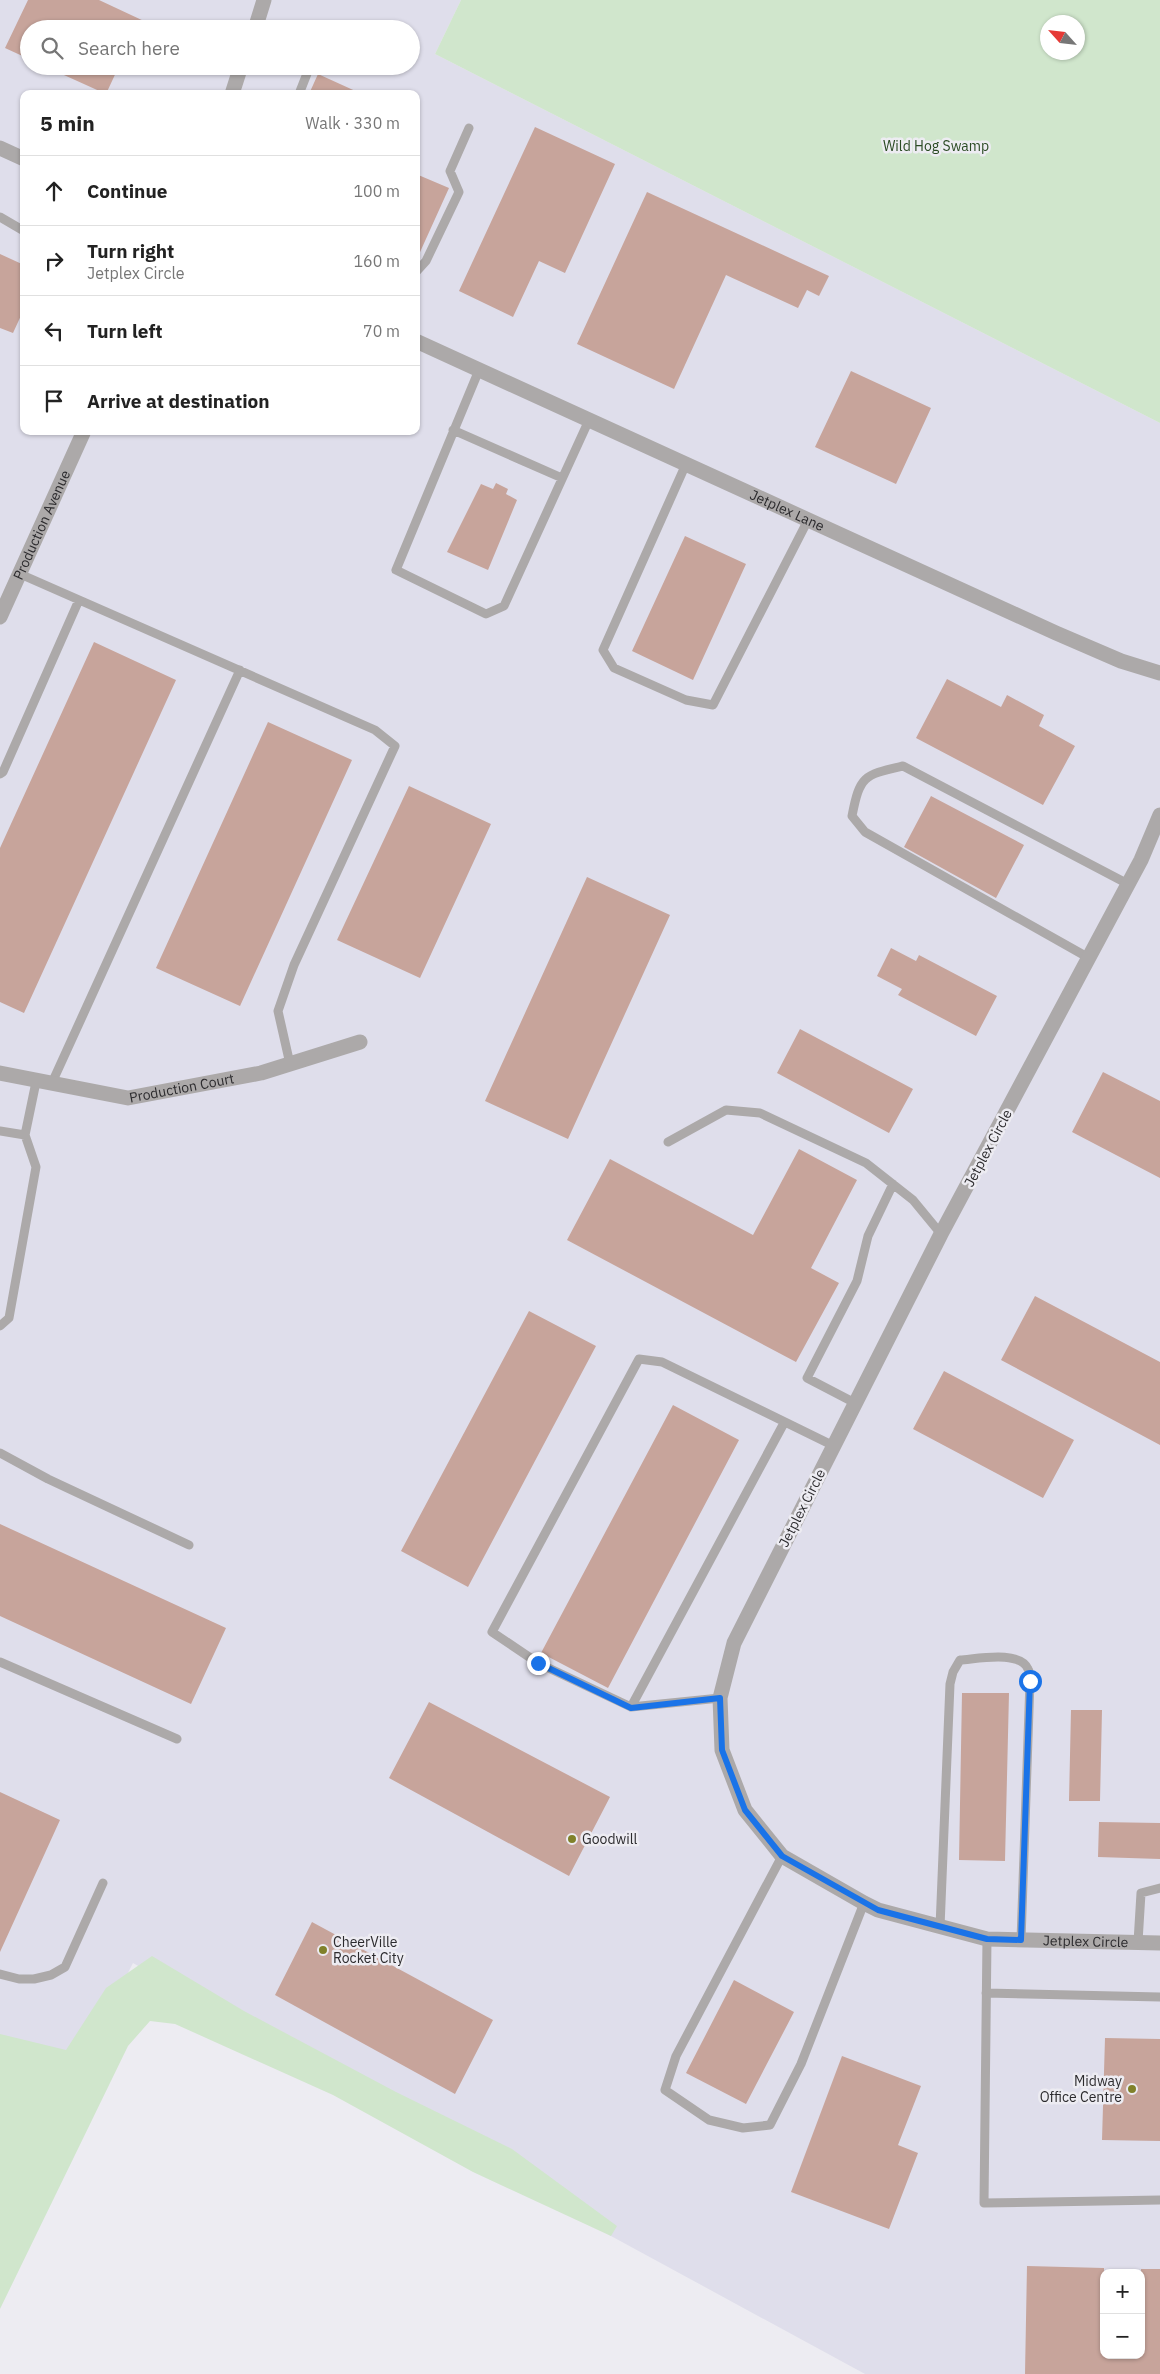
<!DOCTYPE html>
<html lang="en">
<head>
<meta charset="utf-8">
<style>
  body { margin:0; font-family:"IBM Plex Sans",sans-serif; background:#f6f6f6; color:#222 }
  .controls { position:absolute; right:15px; bottom:15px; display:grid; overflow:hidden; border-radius:10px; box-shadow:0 1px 4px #0004 }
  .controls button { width:45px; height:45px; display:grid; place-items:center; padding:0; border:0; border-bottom:1px solid #e0e0e0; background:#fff; color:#222; font:25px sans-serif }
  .compass { position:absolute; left:1040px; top:15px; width:45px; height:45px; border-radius:50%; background:#fff; box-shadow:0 1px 4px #0004; rotate:297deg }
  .stop { position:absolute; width:15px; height:15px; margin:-11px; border:4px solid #1a73e8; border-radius:50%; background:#fff }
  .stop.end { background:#1a73e8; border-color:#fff; box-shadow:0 1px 5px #0008 }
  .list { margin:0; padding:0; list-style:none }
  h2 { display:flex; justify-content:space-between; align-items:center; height:65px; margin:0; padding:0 20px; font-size:21px }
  h2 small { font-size:16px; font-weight:400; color:#767676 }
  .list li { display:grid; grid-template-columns:32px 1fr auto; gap:15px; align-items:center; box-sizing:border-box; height:70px; padding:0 20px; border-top:1px solid #e0e0e0 }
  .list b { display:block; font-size:19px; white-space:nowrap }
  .list p { margin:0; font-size:16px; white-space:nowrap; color:#767676 }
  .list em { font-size:16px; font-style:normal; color:#767676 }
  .icon { flex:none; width:28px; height:28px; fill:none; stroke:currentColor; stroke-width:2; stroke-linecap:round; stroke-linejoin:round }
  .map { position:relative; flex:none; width:1160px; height:2374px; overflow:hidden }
  .search { position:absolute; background:#fff; box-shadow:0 1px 4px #0004; left:20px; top:20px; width:400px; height:55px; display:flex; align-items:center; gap:12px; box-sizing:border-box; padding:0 18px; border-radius:28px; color:#767676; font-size:19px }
  .panel { position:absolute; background:#fff; box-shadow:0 1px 4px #0004; left:20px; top:90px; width:400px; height:345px; border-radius:10px }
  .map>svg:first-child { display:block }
  .built { fill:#dfdeeb; fill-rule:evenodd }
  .green { fill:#d0e6cc; fill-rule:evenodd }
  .building { fill:#c7a49b }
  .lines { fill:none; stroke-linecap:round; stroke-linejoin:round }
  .lane { stroke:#aca9a9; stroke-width:9 }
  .street { stroke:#aca9a9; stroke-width:15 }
  .route { stroke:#1a73e8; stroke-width:6 }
  .poi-dot { fill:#80812a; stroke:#edecf2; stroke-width:2 }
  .labels { text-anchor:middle; stroke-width:5; stroke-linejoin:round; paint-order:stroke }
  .park-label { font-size:14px; fill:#2a4a23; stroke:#edecf2 }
  .street-label { font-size:14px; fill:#2c2b2e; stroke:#edecf2 }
  .poi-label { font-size:14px; fill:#2c2b2e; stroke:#edecf2; text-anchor:start }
</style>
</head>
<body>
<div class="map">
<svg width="1160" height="2374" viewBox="0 0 1160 2374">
  <rect width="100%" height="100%" fill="#edecf2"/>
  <!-- built -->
  <path class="built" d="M0,0H461L435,54L1160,423V2374H865L611,2236L133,1963L0,2224ZM29,29H411V66H29ZM24,94H416V431H24ZM1104,2273H1141V2355H1104Z"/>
  <!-- green -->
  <path class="green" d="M461,0H1160V423L435,54ZM1048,22H1078V52H1048Z
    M152,1956L244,2011L396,2092L512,2149L617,2226L611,2236L473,2172L333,2095L175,2024L150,2021L128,2046L0,2309V2034L66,2050L106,1988Z"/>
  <!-- building -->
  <path class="building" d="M28,0H99L161,29H29V59L5,48Z
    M44,66H119L106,94Z
    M318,74L362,94H309Z
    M535,127L615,164L565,273L539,261L513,317L459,291Z
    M416,174L449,188L416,261Z
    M647,192L829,276L819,296L807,290L798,308L726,275L674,389L577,344Z
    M0,254L24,265V309L13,333L0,328Z
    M851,371L931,408L896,484L815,447Z
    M496,483L508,489L506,494L517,500L488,570L447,552L481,484L493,489Z
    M685,536L746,564L693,680L632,651Z
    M94,642L176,680L24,1013L0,1002V848Z
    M947,679L1001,707L1007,695L1044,715L1039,726L1075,746L1043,805L916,738Z
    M268,722L352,760L240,1006L156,968Z
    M409,786L491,824L420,978L337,940Z
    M931,796L1024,845L996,898L904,847Z
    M587,877L670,915L568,1139L485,1101Z
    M891,948L916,961L919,955L997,996L976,1036L898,995L902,989L877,976Z
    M800,1029L913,1089L889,1133L777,1073Z
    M1103,1072L1160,1101V1178L1072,1132Z
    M799,1149L857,1180L811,1268L839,1283L796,1362L567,1240L610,1159L753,1235Z
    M1035,1296L1160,1362V1445L1001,1360Z
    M529,1311L596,1346L468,1587L401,1551Z
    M944,1371L1074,1440L1043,1498L913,1429Z
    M673,1405L739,1440L608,1688L541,1653Z
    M0,1524L226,1628L191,1704L0,1616Z
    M962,1693H1009L1005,1861L959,1860Z
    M429,1702L610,1797L569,1876L389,1778Z
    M1071,1710H1102L1100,1801H1069Z
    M0,1792L60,1820L0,1952Z
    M1099,1822L1160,1823V1859L1098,1857Z
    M312,1922L493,2020L455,2094L275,1995Z
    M734,1980L794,2012L746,2104L686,2073Z
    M1105,2038L1160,2039V2141L1102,2140Z
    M842,2056L921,2086L898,2145L918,2153L889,2229L791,2192Z
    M1027,2266L1104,2268V2355H1141V2269H1160V2374H1025Z"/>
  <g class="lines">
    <!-- lane -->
    <path class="lane" d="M299,94L310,66
      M0,217L24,231
      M416,272L426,261L459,192L450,171L469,128
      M479,370L396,570L486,614L504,606L589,420
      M453,430L562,478
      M686,464L603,650L614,668L686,700L713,705L808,520
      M20,574L375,730L395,746L294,965L278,1011L290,1064
      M0,774L3,772L79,600
      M1089,958L865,832L852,816C860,775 864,775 903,766L1128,884
      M51,1085L240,670
      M0,1131L25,1135
      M668,1142L726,1110L760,1113L866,1163L913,1200L941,1234
      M0,1326L9,1318L36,1167L25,1135L36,1082
      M855,1403L807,1378L857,1281L868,1236L893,1184
      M0,1453L48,1479L189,1545
      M0,1662L177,1739
      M720,1698L631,1707L538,1663L492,1632L639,1359L662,1362L834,1446
      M631,1707L784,1423
      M782,1856L676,2056L665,2090L709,2120L743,2128L770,2125L801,2064L864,1903
      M940,1927L950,1684L953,1672L960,1660C977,1659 1020,1650 1028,1669C1030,1672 1030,1678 1030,1681L1021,1940
      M987,1939L984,2203L1160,2200
      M1138,1942L1141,1893L1160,1888
      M0,1974L19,1979H34L51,1975L65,1967L103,1883
      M986,1993L1160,1997"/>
    <!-- street -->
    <g class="street">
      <path d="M255,29L264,0"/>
      <path d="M232,94L241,66"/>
      <path d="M0,148L24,159"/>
      <path id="s1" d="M416,341L1056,633L1121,661L1160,673"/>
      <path id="s2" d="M0,617L84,431"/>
      <path id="s3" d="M1160,815L1141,860L941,1234L734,1643L720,1698L722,1750L745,1810L782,1856L864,1903L878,1910L987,1939L1160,1943"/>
      <path id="s4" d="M0,1073L128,1098L261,1073L360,1042"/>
    </g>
  </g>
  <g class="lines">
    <!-- route -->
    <path class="route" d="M538,1663L631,1708L720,1698L722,1750L745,1810L782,1856L878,1910L987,1939L1021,1940L1030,1681"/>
  </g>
  <!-- markers -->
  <g class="poi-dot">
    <circle cx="572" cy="1839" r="5"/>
    <circle cx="323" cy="1950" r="5"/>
    <circle cx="1132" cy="2089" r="5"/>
  </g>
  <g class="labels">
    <!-- park labels -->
    <g class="park-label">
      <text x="936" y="151">Wild Hog Swamp</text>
    </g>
    <!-- street labels -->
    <g class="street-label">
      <text dy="5" stroke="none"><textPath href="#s1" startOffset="408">Jetplex Lane</textPath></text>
      <text dy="5" stroke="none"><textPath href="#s2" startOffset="101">Production Avenue</textPath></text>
      <text dy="5" stroke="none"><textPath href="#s4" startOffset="185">Production Court</textPath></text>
      <text transform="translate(988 1148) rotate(-62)" y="5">Jetplex Circle</text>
      <text transform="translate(802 1508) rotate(-63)" y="5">Jetplex Circle</text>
      <text dy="5" stroke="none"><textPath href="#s3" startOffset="1485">Jetplex Circle</textPath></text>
    </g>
    <!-- poi labels -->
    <g class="poi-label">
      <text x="582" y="1844">Goodwill</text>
      <text x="333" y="1947">CheerVille<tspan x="333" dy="16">Rocket City</tspan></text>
      <text x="1122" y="2086" text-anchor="end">Midway<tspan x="1122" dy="16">Office Centre</tspan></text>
    </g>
  </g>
</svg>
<div class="controls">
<button>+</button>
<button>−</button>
</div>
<svg class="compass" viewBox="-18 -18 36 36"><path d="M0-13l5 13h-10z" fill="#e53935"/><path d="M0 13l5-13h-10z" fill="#767676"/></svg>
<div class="stop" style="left:1030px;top:1681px"></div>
<div class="stop end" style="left:538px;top:1663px"></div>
<div class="search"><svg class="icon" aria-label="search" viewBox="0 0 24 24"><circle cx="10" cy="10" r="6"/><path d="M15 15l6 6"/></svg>Search here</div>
<section class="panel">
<h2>5 min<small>Walk · 330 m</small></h2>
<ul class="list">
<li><svg class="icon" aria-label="ahead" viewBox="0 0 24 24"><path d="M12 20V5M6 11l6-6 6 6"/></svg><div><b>Continue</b></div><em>100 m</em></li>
<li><svg class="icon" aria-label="right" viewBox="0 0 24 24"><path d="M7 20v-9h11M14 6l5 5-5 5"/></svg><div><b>Turn right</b><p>Jetplex Circle</p></div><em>160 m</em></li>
<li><svg class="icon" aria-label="left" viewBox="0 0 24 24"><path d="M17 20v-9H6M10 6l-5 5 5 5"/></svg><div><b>Turn left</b></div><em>70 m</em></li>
<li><svg class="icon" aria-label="arrive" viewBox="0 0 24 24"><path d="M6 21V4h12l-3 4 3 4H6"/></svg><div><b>Arrive at destination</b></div></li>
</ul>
</section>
</div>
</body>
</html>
